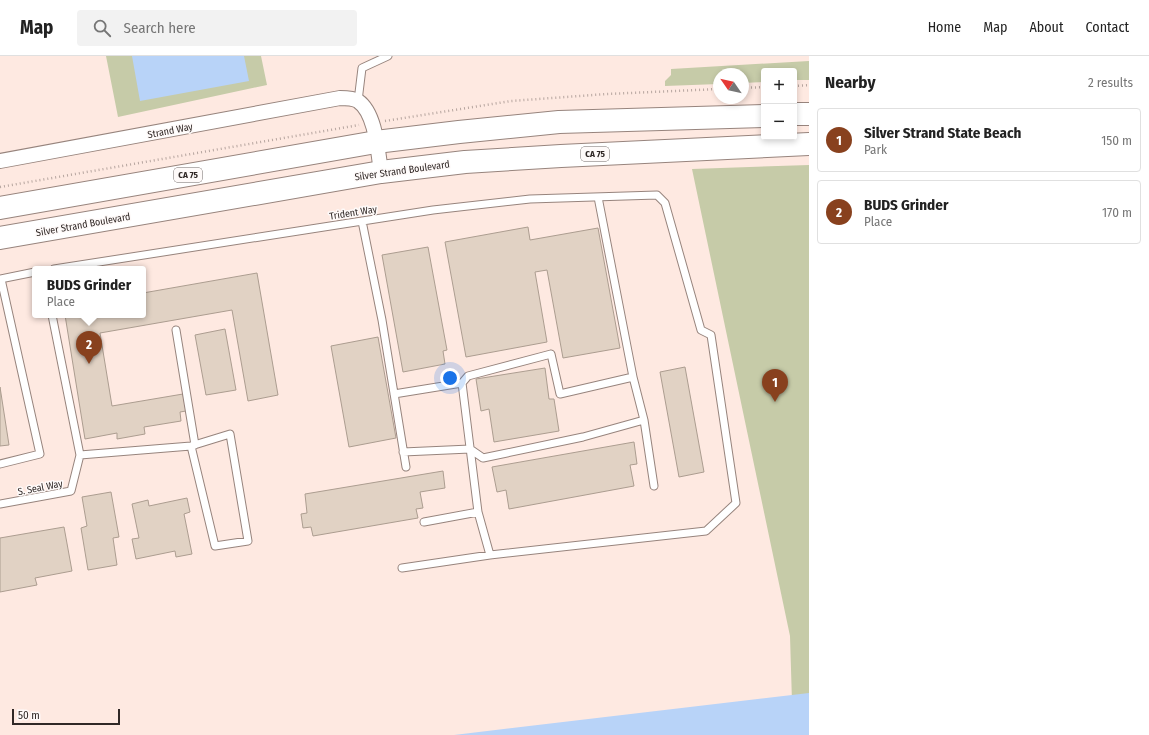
<!DOCTYPE html>
<html lang="en">
<head>
<meta charset="utf-8">
<style>
  body { margin:0; font-family:"Fira Sans Condensed",sans-serif; background:#f2f2f2; color:#222 }
  .controls { position:absolute; right:12px; top:12px; display:grid; overflow:hidden; border-radius:4px; box-shadow:0 2px 6px #0003 }
  .controls button { width:36px; height:36px; display:grid; place-items:center; padding:0; border:0; border-bottom:1px solid #e0e0e0; background:#fff; color:#222; font:20px sans-serif }
  .compass { position:absolute; left:713px; top:12px; width:36px; height:36px; border-radius:50%; background:#fff; box-shadow:0 2px 6px #0003; rotate:304deg }
  .scale { position:absolute; left:12px; bottom:10px; width:108px; box-sizing:border-box; padding-left:4px; border:2px solid #302826; border-top:0; font-size:11px; line-height:14px; white-space:nowrap; color:#302826; -webkit-text-stroke:3px #fefaf9; paint-order:stroke }
  .you { position:absolute; left:450px; top:322px; width:14px; height:14px; margin:-10px; border:3px solid #fff; border-radius:50%; background:#1a73e8; box-shadow:0 0 0 6px #1a73e833 }
  .badge { display:grid; place-items:center; width:26px; height:26px; border-radius:50%; background:#88411e; color:#fff; font-size:13px; font-weight:700 }
  .pin { position:absolute; translate:-50% -33px; filter:drop-shadow(0 1px 2px #0008) }
  .pin::after { content:''; position:absolute; top:21px; width:14px; height:12px; background:inherit; clip-path:polygon(0 0,100% 0,50% 100%) }
  .popup { position:absolute; left:32px; top:210px; width:114px; height:52px; box-sizing:border-box; display:grid; place-content:center; border-radius:4px; background:#fff; filter:drop-shadow(0 1px 3px #0005); font-size:13px; white-space:nowrap; color:#767676 }
  .popup b { font-size:15px; color:#222 }
  .popup::after { content:''; position:absolute; left:50%; top:100%; margin-left:-8px; border:8px solid transparent; border-top-color:#fff }
  .list { margin:0; padding:0; list-style:none }
  h2 { display:flex; justify-content:space-between; align-items:center; height:52px; margin:0; padding:0 16px; font-size:17px }
  h2 small { font-size:13px; font-weight:400; color:#767676 }
  .list li { display:grid; grid-template-columns:26px 1fr auto; gap:12px; align-items:center; box-sizing:border-box; height:64px; margin:0 8px 8px; padding:0 8px; border:1px solid #e0e0e0; border-radius:4px }
  .list b { display:block; font-size:15px; white-space:nowrap }
  .list p { margin:0; font-size:13px; white-space:nowrap; color:#767676 }
  .list em { font-size:13px; font-style:normal; color:#767676 }
  .icon { flex:none; width:22px; height:22px; fill:none; stroke:currentColor; stroke-width:2; stroke-linecap:round; stroke-linejoin:round }
  .map { position:relative; flex:none; width:809px; height:679px; overflow:hidden }
  header { display:flex; align-items:center; gap:24px; box-sizing:border-box; height:56px; padding:0 20px; background:#fff; border-bottom:1px solid #e0e0e0 }
  header strong { font-size:19px }
  nav { display:flex; gap:22px; margin-inline-start:auto; font-size:14px }
  .search { width:280px; height:36px; background:#f2f2f2; display:flex; align-items:center; gap:10px; box-sizing:border-box; padding:0 14px; border-radius:4px; color:#767676; font-size:15px }
  main { display:flex }
  aside { flex:1; background:#fff }
  .map>svg:first-child { display:block }
  .green { fill:#c6cba8 }
  .water { fill:#b8d3f8 }
  .building { fill:#e1d2c4; stroke:#ac9d90 }
  .lines { fill:none; stroke-linecap:round; stroke-linejoin:round }
  .lane-casing { stroke:#97847d; stroke-width:9 }
  .street-casing { stroke:#97847d; stroke-width:16 }
  .highway-casing { stroke:#97847d; stroke-width:24 }
  .path { stroke:#b6a59f; stroke-width:2.5; stroke-dasharray:1 3; stroke-linecap:butt }
  .lane { stroke:#fff; stroke-width:7 }
  .street { stroke:#fff; stroke-width:14 }
  .highway { stroke:#fff; stroke-width:22 }
  .labels { text-anchor:middle; stroke-width:3; stroke-linejoin:round; paint-order:stroke }
  .shield { fill:#fefaf9; stroke:#6e6765; stroke-width:1 }
  .shield-label { font-size:9px; font-weight:bold; fill:#302826 }
  .street-label { font-size:10px; fill:#302826; stroke:#fefaf9 }
</style>
</head>
<body>
<header>
<strong>Map</strong>
<div class="search"><svg class="icon" aria-label="search" viewBox="0 0 24 24"><circle cx="10" cy="10" r="6"/><path d="M15 15l6 6"/></svg>Search here</div>
<nav><a>Home</a><a>Map</a><a>About</a><a>Contact</a></nav>
</header>
<main>
<div class="map">
<svg width="809" height="679" viewBox="0 0 809 679">
  <rect width="100%" height="100%" fill="#fee9e1"/>
  <!-- green -->
  <path class="green" d="M106,0H261L267,29L118,61Z
    M809,5V24H794V15H764V26L743,27V18H719V28L665,30V25L671,19V13Z
    M809,109V679H793L790,580L692,113Z"/>
  <!-- water -->
  <path class="water" d="M132,0H244L249,25L140,45Z
    M809,637V679H454Z"/>
  <!-- building -->
  <path class="building" d="M528,171L530,184L598,172L620,292L563,302L547,214L535,216L547,286L466,301L445,186Z
    M428,191L447,294L443,295L445,308L403,316L382,199Z
    M257,217L278,339L248,345L232,254L100,277L112,350L183,338L186,355L180,356L181,365L144,371L145,378L117,383V377L85,383L65,259H143V237Z
    M225,273L236,334L206,339L195,279Z
    M378,281L396,382L349,391L331,290Z
    M685,311L704,416L679,421L660,316Z
    M545,312L549,343H554L559,375L494,386L489,353L481,355L476,323Z
    M0,331L9,389L0,390Z
    M634,386L637,408L630,409L634,430L509,453L506,434L497,436L492,411Z
    M443,415L445,432L420,436L423,452L416,453L418,462L313,480L311,471L303,472L301,458L307,457L305,438Z
    M111,436L119,481L113,482L117,509L88,514L81,472L87,470L82,441Z
    M187,442L190,456L184,458L192,498L176,501L175,495L136,503L132,483L139,482L132,448L148,444L149,450Z
    M64,471L72,515L35,522L37,529L0,536V482Z"/>
  <g class="lines">
    <!-- lane casing -->
    <g class="lane-casing">
      <path id="lane" d="M358,45L362,12L388,0
        M598,141L633,321
        M362,165L382,264L406,411
        M54,213L433,154L530,143L657,139L665,147L701,274L711,279L736,447L706,475L490,499L402,512
        M0,223L35,216
        M52,259L80,399L191,390L230,378L248,485L215,490L191,390
        M176,274L195,389
        M394,338L462,327L478,456L424,466
        M644,364L654,430
        M403,396L470,393L483,402L583,381L644,364L633,321L560,338L551,298L468,320L462,327
        M0,408L40,398L1,223
        M0,448L71,435L80,399
        M478,456L490,499"/>
    </g>
    <!-- street casing -->
    <g class="street-casing">
      <path id="street" d="M0,105L340,42C346,42 353,42 358,45C376,57 378,97 381,116"/>
    </g>
    <!-- highway casing -->
    <g class="highway-casing">
      <path id="highway" d="M794,58H809
        M0,152L376,86L459,76L559,66L764,60
        M0,182L381,116L465,106L561,100L809,88"/>
    </g>
    <!-- path -->
    <path class="path" d="M794,30L809,29
      M743,32L764,31
      M385,65L511,45L607,38L719,33
      M0,131L359,69"/>
    <!-- lane -->
    <use href="#lane" class="lane"/>
    <!-- street -->
    <use href="#street" class="street"/>
    <!-- highway -->
    <use href="#highway" class="highway"/>
  </g>
  <g class="labels">
    <!-- shield labels -->
    <g class="shield">
      <rect x="581" y="91" width="28" height="14" rx="3"/>
      <rect x="174" y="112" width="28" height="14" rx="3"/>
    </g>
    <g class="shield-label">
      <text x="595" y="101">CA 75</text>
      <text x="188" y="122">CA 75</text>
    </g>
    <!-- street labels -->
    <g class="street-label">
      <text transform="translate(170 74) rotate(-11)" y="4">Strand Way</text>
      <text transform="translate(402 114) rotate(-8)" y="4">Silver Strand Boulevard</text>
      <text transform="translate(353 156) rotate(-9)" y="4">Trident Way</text>
      <text transform="translate(83 168) rotate(-10)" y="4">Silver Strand Boulevard</text>
      <text transform="translate(40 431) rotate(-11)" y="4">S. Seal Way</text>
    </g>
  </g>
</svg>
<div class="controls">
<button>+</button>
<button>−</button>
</div>
<svg class="compass" viewBox="-18 -18 36 36"><path d="M0-13l5 13h-10z" fill="#e53935"/><path d="M0 13l5-13h-10z" fill="#767676"/></svg>
<div class="scale">50 m</div>
<div class="you"></div>
<div class="pin badge" style="left:775px;top:346px">1</div>
<div class="pin badge" style="left:89px;top:308px">2</div>
<div class="popup"><b>BUDS Grinder</b>Place</div>
</div>
<aside>
<h2>Nearby<small>2 results</small></h2>
<ul class="list">
<li><span class="badge">1</span><div><b>Silver Strand State Beach</b><p>Park</p></div><em>150 m</em></li>
<li><span class="badge">2</span><div><b>BUDS Grinder</b><p>Place</p></div><em>170 m</em></li>
</ul>
</aside>
</main>
</body>
</html>
